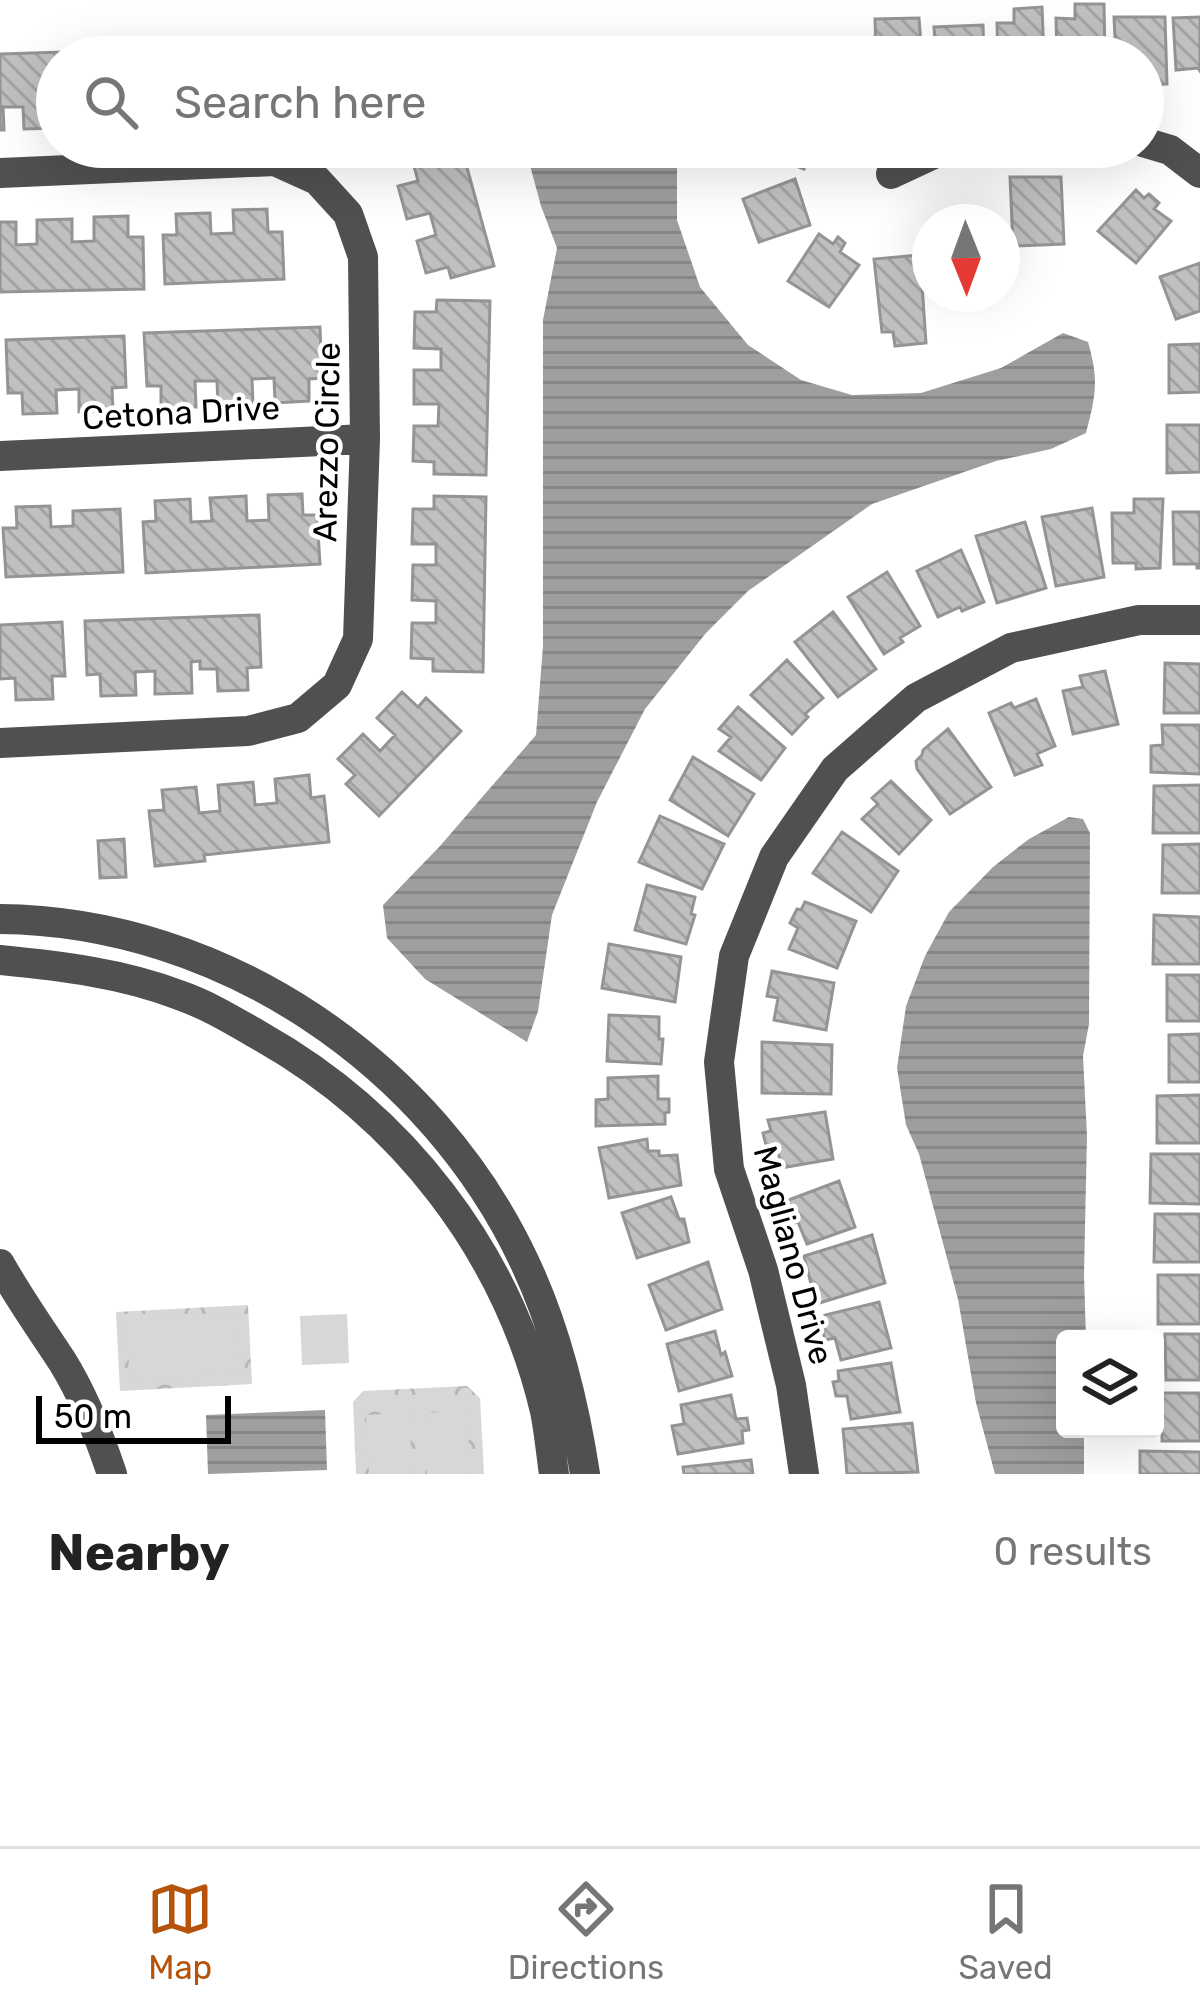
<!DOCTYPE html>
<html lang="en">
<head>
<meta charset="utf-8">
<style>
  body { margin:0; font-family:Rubik,sans-serif; background:#f2f2f2; color:#222 }
  .controls { position:absolute; right:36px; bottom:36px; display:grid; overflow:hidden; border-radius:12px; box-shadow:0 12px 48px #0002 }
  .controls button { width:108px; height:108px; display:grid; place-items:center; padding:0; border:0; border-bottom:3px solid #e0e0e0; background:#fff; color:#222; font:60px sans-serif }
  .compass { position:absolute; left:912px; top:204px; width:108px; height:108px; border-radius:50%; background:#fff; box-shadow:0 12px 48px #0002; rotate:179deg }
  .scale { position:absolute; left:36px; bottom:30px; width:195px; box-sizing:border-box; padding-left:12px; border:6px solid #000; border-top:0; font-size:33px; line-height:42px; white-space:nowrap; color:#000; -webkit-text-stroke:9px #fff; paint-order:stroke }
  .list { margin:0; padding:0; list-style:none }
  h2 { display:flex; justify-content:space-between; align-items:center; height:156px; margin:0; padding:0 48px; font-size:51px }
  h2 small { font-size:39px; font-weight:400; color:#767676 }
  .icon { flex:none; width:66px; height:66px; fill:none; stroke:currentColor; stroke-width:2; stroke-linecap:round; stroke-linejoin:round }
  .map { position:relative; flex:none; width:1200px; height:1474px; overflow:hidden }
  .search { position:absolute; background:#fff; box-shadow:0 12px 48px #0002; left:36px; right:36px; top:36px; height:132px; display:flex; align-items:center; gap:30px; box-sizing:border-box; padding:0 42px; border-radius:66px; color:#767676; font-size:45px }
  .sheet { height:372px; background:#fff }
  nav { display:flex; justify-content:space-around; align-items:center; box-sizing:border-box; height:168px; border-top:3px solid #e0e0e0; background:#fff; font-size:33px; color:#767676 }
  nav a { display:grid; justify-items:center; gap:6px }
  nav .on { color:#b45309 }
  .map>svg:first-child { display:block }
  .park { fill:url(#park-crowns) }
  .garden { fill:#d7d7d7 }
  .water { fill:url(#water-rules) }
  .building { fill:url(#building-back-hatch); stroke:#949494; stroke-width:3 }
  .lines { fill:none; stroke-linecap:round; stroke-linejoin:round }
  .minor { stroke:#505050; stroke-width:30 }
  .labels { text-anchor:middle; stroke-width:9; stroke-linejoin:round; paint-order:stroke }
  .street-label { font-size:33px; fill:#000; stroke:#fff }
</style>
</head>
<body>
<div class="map">
<svg width="1200" height="1474" viewBox="0 0 1200 1474">
  <defs>
    <pattern id="park-crowns" width="20" height="18" patternUnits="userSpaceOnUse" patternTransform="scale(3)"><rect width="20" height="18" fill="#d7d7d7"/><path d="M2 6a3 3 0 1 1 6 0M12 15a3 3 0 1 1 6 0" fill="none" stroke="#b7b7b7"/></pattern>
    <pattern id="water-rules" width="6" height="5" patternUnits="userSpaceOnUse" patternTransform="scale(3)"><rect width="6" height="5" fill="#9e9e9e"/><path d="M0 2.5h6" fill="none" stroke="#868686"/></pattern>
    <pattern id="building-back-hatch" width="6" height="6" patternUnits="userSpaceOnUse" patternTransform="scale(3)"><rect width="6" height="6" fill="#c0c0c0"/><path d="M-1 5l2 2M0 0l6 6M5-1l2 2" fill="none" stroke="#a3a3a3"/></pattern>
  </defs>
  <rect width="100%" height="100%" fill="#fff"/>
  <!-- park -->
  <path class="park" d="M248,1305L252,1384L120,1391L116,1312Z
    M467,1386L480,1398L484,1474H356L353,1402L363,1391Z"/>
  <!-- garden -->
  <path class="garden" d="M238,1314L241,1374L130,1380L126,1320Z
    M347,1314L349,1363L302,1365L300,1316Z
    M467,1411L470,1474H427L424,1413Z
    M409,1413L412,1474H369L366,1415Z"/>
  <!-- water -->
  <path class="water" d="M537,44H681L692,57H507Z
    M525,147H677V220L700,287L748,345L801,380L852,395L921,393L1001,368L1063,333L1088,342C1099,380 1096,395 1086,433L1051,449L996,461L872,504L748,591L706,633L645,709L597,802L552,915L538,1011L527,1042L425,979L387,938L383,905L440,846L536,735L543,646V320L557,248L541,206Z
    M1069,817L1083,819L1090,833L1089,1024L1083,1056L1087,1136L1084,1274L1086,1339H1065V1429H1084V1474H995L976,1403L958,1299L919,1154L906,1125L897,1068L906,1006L925,956L949,912L993,867L1029,839Z
    M325,1410L327,1470L208,1474L206,1415Z"/>
  <!-- building -->
  <path class="building" d="M1075,4H1104L1105,57H1057L1056,18L1075,19Z
    M1042,7L1044,57H998L997,23H1014V9Z
    M1114,17H1165L1167,84L1143,85V57H1116Z
    M1200,17V71L1198,68L1176,70L1173,18Z
    M919,18L922,57H876L875,19Z
    M983,25L984,57H936L934,27Z
    M830,38L847,57H810Z
    M265,41L266,57H149L148,46Z
    M308,44L341,57H303Z
    M127,50V57H57V128L24,129L23,107H3L4,130H0V54Z
    M746,147H812L804,169Z
    M463,153L494,266L451,278L448,267L426,273L417,241L436,235L430,213L407,219L398,186L418,181L414,166Z
    M1010,177H1061L1064,244L1013,246Z
    M795,179L810,225L759,242L743,199Z
    M1136,190L1144,198L1149,194L1159,203L1154,209L1171,221L1136,263L1098,231Z
    M267,209L268,232H282L284,279L165,284L163,235H177L176,214L210,213L211,234L234,233L233,210Z
    M128,216V237H143L144,289L0,292V222H16V245L37,244V220L72,219V242L94,241V217Z
    M819,234L833,244L838,237L845,243L840,252L859,265L829,307L788,281Z
    M920,255L926,343L895,346L893,332H882L874,259Z
    M1200,263V311L1176,319L1160,277Z
    M437,300L490,301L486,475L434,474V462L413,461L414,426H438L439,404H414V370H441V349L414,348L415,312H436Z
    M320,327L322,378L309,379V401L275,403L274,378L252,379L253,404L218,405L217,381H195L196,407L161,408V386H147L144,333Z
    M124,336L126,387L112,388L113,411L79,412V389L56,390L57,413L23,414L22,393H8L6,340Z
    M1200,344V392L1169,393V345Z
    M1167,425H1200V472L1167,473Z
    M302,494L303,515H317L320,564L146,573L143,522L156,521L155,501L190,499L191,522L212,521L210,498L246,496L247,521L269,520L268,495Z
    M434,496L486,497L483,672L433,671V659L411,658L412,623H436V601L412,600L413,565H436V544H412L413,509H434Z
    M1134,499H1163L1160,568L1136,569V563H1113L1112,513H1134Z
    M50,506L51,527L73,526V511L120,509L123,572L6,577L3,528H17L16,507Z
    M1092,508L1104,577L1056,586L1042,517Z
    M1173,512H1200V568H1197V564H1174Z
    M1025,522L1046,588L997,603L976,536Z
    M961,550L984,602L962,611L960,607L938,617L917,571Z
    M887,572L920,626L900,638L903,642L884,654L848,597Z
    M833,612L876,669L838,697L795,642Z
    M259,615L261,667L247,668L248,690L218,691L217,669H200V661L191,662L192,693L155,694V671L135,672L136,695L101,696L100,674L87,675L85,621Z
    M62,622L65,676H52L53,699L16,700L15,678L0,679V625Z
    M787,660L823,698L805,714L808,717L792,734L751,695Z
    M1165,663L1200,664V713H1164Z
    M1105,671L1118,724L1073,734L1063,691L1083,687L1080,676Z
    M402,692L418,707L426,698L461,731L379,816L346,784L355,775L338,759L363,734L380,751L395,735L377,718Z
    M1036,699L1055,746L1037,754L1042,765L1015,775L989,713L1011,703L1014,708Z
    M738,707L785,748L761,780L719,751L731,737L719,729Z
    M1162,725H1200V774L1151,772V746L1163,745Z
    M948,729L991,787L950,814L917,769L916,761L922,755L923,750Z
    M693,757L754,794L728,836L670,800Z
    M309,775L311,798L324,796L329,842L204,855L205,861L155,866L149,811L164,810L162,790L196,787L199,813L220,811L218,785L253,782L255,805L277,803L275,779Z
    M891,781L931,820L899,854L862,819L878,804L872,798Z
    M1200,785V833H1153L1154,786Z
    M660,816L724,844L702,889L639,862Z
    M842,832L898,871L871,912L813,873Z
    M124,839L126,877L100,878L98,841Z
    M1200,844V893H1162L1163,845Z
    M647,885L695,897L691,914L695,915L686,944L635,930Z
    M805,902L856,921L837,968L789,949L798,928L790,923L797,909L801,910Z
    M1154,915L1200,917V964H1153Z
    M609,944L681,957L675,1002L602,988Z
    M772,971L834,983L826,1030L774,1020L778,998L767,996Z
    M1167,975H1200V1021H1167Z
    M609,1015L659,1017V1039H663L661,1064L607,1061Z
    M1200,1034V1082H1169V1035Z
    M762,1042L832,1045L831,1094L762,1093Z
    M658,1076V1099H669V1112L665,1113V1124L596,1126V1100L608,1099V1078Z
    M1200,1095V1143H1157V1096Z
    M825,1112L833,1159L781,1168L777,1144L766,1145L763,1133L771,1131L768,1120Z
    M647,1139L648,1151H659V1156L677,1155L681,1185L609,1198L599,1148Z
    M1151,1154H1200V1204L1150,1203Z
    M839,1181L855,1227L807,1244L798,1222L790,1224L785,1212L789,1210L786,1201Z
    M671,1197L679,1219H684L689,1242L637,1258L622,1213Z
    M1155,1214H1200V1262H1154Z
    M872,1235L885,1283L816,1304L804,1256Z
    M708,1262L722,1309L666,1330L649,1285Z
    M1158,1275H1200V1324H1158Z
    M879,1302L891,1348L841,1360L835,1338L825,1340L821,1324L827,1323L825,1315Z
    M715,1331L721,1355L725,1352L732,1376L679,1391L667,1344Z
    M1165,1334H1200V1380H1166Z
    M891,1363L900,1412L851,1419L847,1396H836L833,1382L839,1381L838,1371Z
    M1163,1393H1200V1441H1162Z
    M731,1395L736,1419L747,1418L749,1430L742,1431L743,1443L678,1454L672,1426L684,1424L681,1405Z
    M912,1423L918,1472L847,1474L843,1429Z
    M1140,1451L1200,1452V1474H1140Z
    M751,1460L753,1474H684L683,1467Z"/>
  <g class="lines">
    <!-- minor -->
    <path class="minor" d="M1143,142L1170,150L1200,173
      M0,173L275,161L317,180L348,214L363,257L365,439L358,639L337,685L298,718L248,731L0,743
      M891,174L949,147
      M0,456L365,439
      M0,919C222,921 432,1063 525,1263C556,1329 574,1402 585,1474
      M0,960C60,966 122,973 179,995C208,1005 234,1021 260,1036C402,1116 507,1251 545,1411C549,1431 551,1453 554,1474
      M0,1264C19,1298 41,1329 62,1361C84,1396 99,1435 112,1474
      M804,1474L791,1385L763,1270L729,1169L719,1062L734,956L774,857L835,769L916,698L1011,648L1139,620H1200"/>
  </g>
  <g class="labels">
    <!-- street labels -->
    <g class="street-label">
      <text transform="translate(181 412) rotate(-3)" y="12">Cetona Drive</text>
      <text transform="translate(326 442) rotate(-89)" y="12">Arezzo Circle</text>
      <text transform="translate(794 1255) rotate(75)" y="12">Magliano Drive</text>
    </g>
  </g>
</svg>
<div class="controls">
<button><svg class="icon" aria-label="layers" viewBox="0 0 24 24"><path d="M12 4l9 5-9 5-9-5zM3 14l9 5 9-5"/></svg></button>
</div>
<svg class="compass" viewBox="-18 -18 36 36"><path d="M0-13l5 13h-10z" fill="#e53935"/><path d="M0 13l5-13h-10z" fill="#767676"/></svg>
<div class="scale">50 m</div>
<div class="search"><svg class="icon" aria-label="search" viewBox="0 0 24 24"><circle cx="10" cy="10" r="6"/><path d="M15 15l6 6"/></svg>Search here</div>
</div>
<section class="sheet">
<h2>Nearby<small>0 results</small></h2>
<ul class="list">
</ul>
</section>
<nav>
<a class="on"><svg class="icon" aria-label="map" viewBox="0 0 24 24"><path d="M3 6l6-2 6 2 6-2v14l-6 2-6-2-6 2zM9 4v14M15 6v14"/></svg>Map</a>
<a><svg class="icon" aria-label="directions" viewBox="0 0 24 24"><path d="M12 3l9 9-9 9-9-9zM9 14v-3h6M13 9l2 2-2 2"/></svg>Directions</a>
<a><svg class="icon" aria-label="saved" viewBox="0 0 24 24"><path d="M7 4h10v16l-5-4-5 4z"/></svg>Saved</a>
</nav>
</body>
</html>
